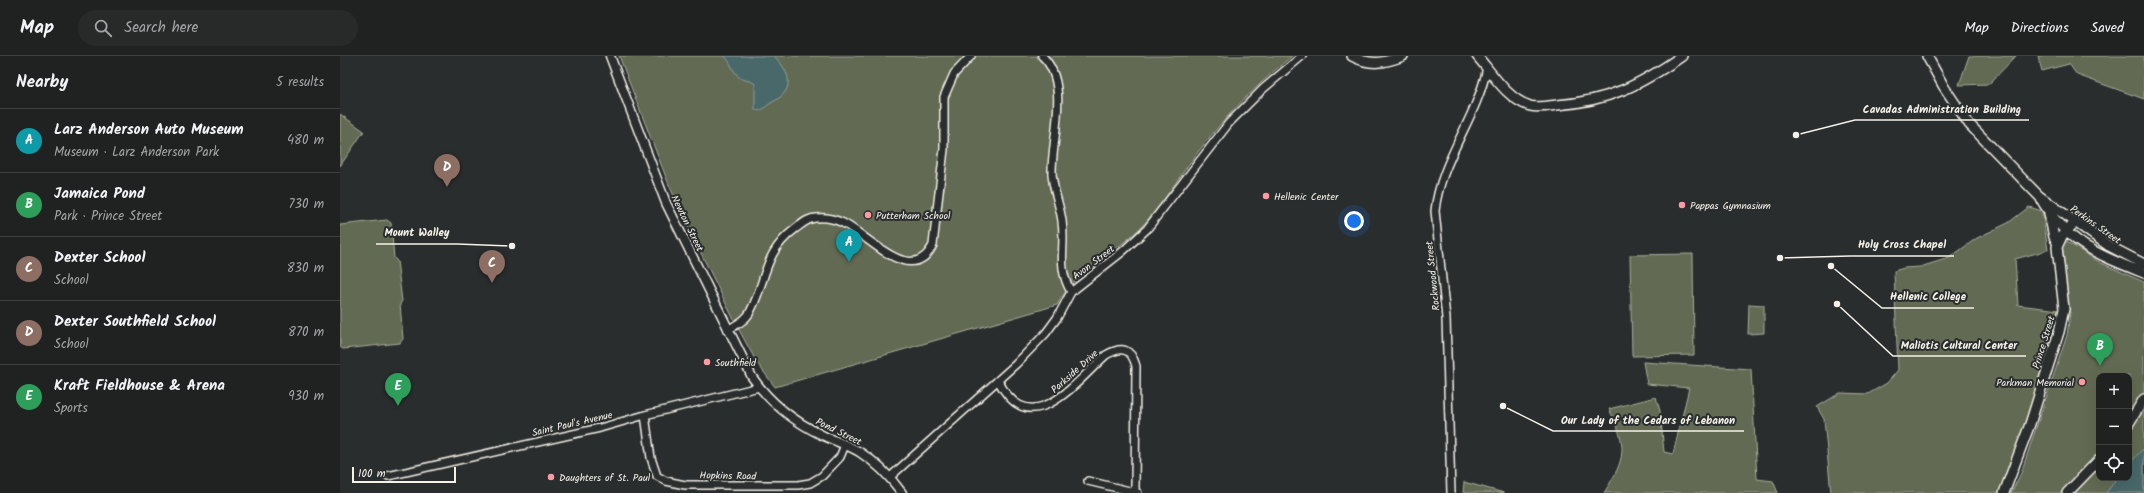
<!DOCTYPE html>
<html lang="en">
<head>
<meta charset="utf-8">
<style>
  body { margin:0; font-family:Kalam,sans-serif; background:#282a2a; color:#f1f3f6 }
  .controls { position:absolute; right:12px; bottom:12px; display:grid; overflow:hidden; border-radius:8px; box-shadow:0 4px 16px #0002 }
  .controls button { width:36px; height:36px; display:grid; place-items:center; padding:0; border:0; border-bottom:1px solid #3d3f40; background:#202222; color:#f1f3f6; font:20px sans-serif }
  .scale { position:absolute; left:12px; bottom:10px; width:104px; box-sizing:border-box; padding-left:4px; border:2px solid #f4f1e8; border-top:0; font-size:11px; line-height:14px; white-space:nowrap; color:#f4f1e8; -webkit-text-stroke:3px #2a2d2e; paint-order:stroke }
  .you { position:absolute; left:1014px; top:165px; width:14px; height:14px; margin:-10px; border:3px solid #fff; border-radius:50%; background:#1a73e8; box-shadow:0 0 0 6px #1a73e833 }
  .badge { display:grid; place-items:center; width:26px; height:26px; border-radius:50%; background:#ff9aa2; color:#fff; font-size:13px; font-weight:700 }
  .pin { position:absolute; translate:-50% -33px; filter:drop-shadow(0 1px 2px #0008) }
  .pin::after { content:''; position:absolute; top:21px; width:14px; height:12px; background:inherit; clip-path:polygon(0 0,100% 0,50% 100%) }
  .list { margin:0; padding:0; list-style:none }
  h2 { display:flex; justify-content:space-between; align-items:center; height:52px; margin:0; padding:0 16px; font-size:17px }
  h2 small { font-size:13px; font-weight:400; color:#a2a4a5 }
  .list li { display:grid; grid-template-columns:26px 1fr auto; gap:12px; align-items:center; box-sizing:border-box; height:64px; padding:0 16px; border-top:1px solid #3d3f40 }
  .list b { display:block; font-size:15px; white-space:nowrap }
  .list p { margin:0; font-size:13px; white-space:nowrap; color:#a2a4a5 }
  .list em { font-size:13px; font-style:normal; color:#a2a4a5 }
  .icon { flex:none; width:22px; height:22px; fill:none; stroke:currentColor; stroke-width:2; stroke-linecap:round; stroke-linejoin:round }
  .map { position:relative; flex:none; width:1804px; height:437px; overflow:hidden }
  header { display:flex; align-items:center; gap:24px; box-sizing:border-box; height:56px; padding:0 20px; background:#202222; border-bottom:1px solid #3d3f40 }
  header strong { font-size:19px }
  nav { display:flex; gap:22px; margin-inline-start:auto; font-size:14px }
  .search { width:280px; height:36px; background:#282a2a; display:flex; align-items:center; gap:10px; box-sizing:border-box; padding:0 14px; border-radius:22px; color:#a2a4a5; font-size:15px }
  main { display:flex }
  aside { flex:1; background:#202222 }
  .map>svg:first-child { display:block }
  .green { fill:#626b52; stroke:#abae9d; fill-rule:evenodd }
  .water { fill:#4a686b; stroke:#8e9f9d }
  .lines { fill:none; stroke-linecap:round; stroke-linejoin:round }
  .minor-casing { stroke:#f4f1e8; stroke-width:10 }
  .tertiary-casing { stroke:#f4f1e8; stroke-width:11 }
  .secondary-casing { stroke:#f4f1e8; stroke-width:12 }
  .minor { stroke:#2a2d2e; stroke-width:7 }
  .tertiary { stroke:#2a2d2e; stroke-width:8 }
  .secondary { stroke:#2a2d2e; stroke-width:9 }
  .poi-dot { fill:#ff9aa2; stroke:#2a2d2e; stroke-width:1.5 }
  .labels { text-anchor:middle; stroke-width:4; stroke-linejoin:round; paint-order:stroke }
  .poi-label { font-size:10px; fill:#f4f1e8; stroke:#2a2d2e; text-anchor:start }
  .street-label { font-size:10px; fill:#f4f1e8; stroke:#2a2d2e }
  .leader { fill:none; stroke:#f4f1e8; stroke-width:1.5 }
  .callout-dot { fill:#f4f1e8; stroke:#2a2d2e; stroke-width:1.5 }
  .callout-label { font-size:11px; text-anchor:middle; font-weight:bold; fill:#f4f1e8; stroke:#2a2d2e; stroke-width:4; stroke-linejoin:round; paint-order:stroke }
</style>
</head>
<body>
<header>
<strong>Map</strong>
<div class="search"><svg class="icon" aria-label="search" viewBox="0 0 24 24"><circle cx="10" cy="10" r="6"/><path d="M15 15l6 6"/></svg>Search here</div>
<nav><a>Map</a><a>Directions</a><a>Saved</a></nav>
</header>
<main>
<aside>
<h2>Nearby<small>5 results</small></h2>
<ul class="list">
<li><span class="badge" style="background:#0f9aa8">A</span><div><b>Larz Anderson Auto Museum</b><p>Museum · Larz Anderson Park</p></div><em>480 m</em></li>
<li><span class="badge" style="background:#2e9e5b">B</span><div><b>Jamaica Pond</b><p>Park · Prince Street</p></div><em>730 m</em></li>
<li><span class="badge" style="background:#8d6e63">C</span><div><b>Dexter School</b><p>School</p></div><em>830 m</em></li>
<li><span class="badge" style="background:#8d6e63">D</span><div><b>Dexter Southfield School</b><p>School</p></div><em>870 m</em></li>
<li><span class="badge" style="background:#2e9e5b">E</span><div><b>Kraft Fieldhouse &amp; Arena</b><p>Sports</p></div><em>930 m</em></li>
</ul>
</aside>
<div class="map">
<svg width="1804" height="437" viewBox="0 0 1804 437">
  <rect width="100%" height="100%" fill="#2a2d2e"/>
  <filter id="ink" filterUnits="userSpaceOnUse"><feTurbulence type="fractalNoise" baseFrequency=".025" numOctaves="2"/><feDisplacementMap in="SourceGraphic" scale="8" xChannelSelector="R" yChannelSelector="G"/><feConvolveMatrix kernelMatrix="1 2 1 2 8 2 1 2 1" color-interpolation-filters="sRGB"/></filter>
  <g filter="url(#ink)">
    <!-- green -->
    <path class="green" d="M279,0H952C919,27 888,57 862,91C842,116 825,145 803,169C776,198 737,212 717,249L435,331L417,307L399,274L347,169L329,129Z
      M1629,0H1676L1649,28L1619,29Z
      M1698,0H1804V43L1737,19L1729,8L1702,15Z
      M0,58L24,75L0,110Z
      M1689,151L1702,155L1708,194L1675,203L1678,249L1719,254C1701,315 1685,378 1659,437H1491L1484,363L1477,351L1500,337L1528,338L1547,327L1558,314L1554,215L1564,212L1580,211L1609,202L1637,182L1668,167Z
      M47,164L51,167L54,202L57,205L62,245L60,248L63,283L60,287L3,293L0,291V169Z
      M1725,185L1761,207L1804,226V437H1671L1681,417L1727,279L1730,257L1720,197L1722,188ZM1759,320H1789V422H1759Z
      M1353,198L1354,299L1292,300L1290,199Z
      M1409,248L1424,249V277L1408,278Z
      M1303,306L1411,313L1417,423L1433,425L1438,437H1264C1286,402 1288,391 1269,353L1316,341L1320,355L1324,396L1333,398L1349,332L1307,328Z
      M1124,426L1164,437H1123Z"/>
    <!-- water -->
    <path class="water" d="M384,0H434C452,18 455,35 431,47C424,51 423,56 415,54V28C411,24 405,25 400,22C392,15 391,5 384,0Z
      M1804,392V437H1766L1777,422H1789V408Z"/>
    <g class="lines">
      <!-- minor casing -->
      <g class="minor-casing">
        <path id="minor" d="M702,0C731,26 711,84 712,118C713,134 720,149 722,165C726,194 716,209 731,236
          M388,274C397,268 407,264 411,254C427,223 423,197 455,173C462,168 468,162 476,162C486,161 495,163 503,167C528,179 572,232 593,189L604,93V41L614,18L631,0
          M658,324C690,388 735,327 766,299C782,290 791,292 796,310L795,436
          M305,359L311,402L317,420L326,425L345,429H458L470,427L482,420L500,401L505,389
          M48,420L260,372L305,359L419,331
          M550,421L676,308L706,277L717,262L731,236L782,196L807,173L889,67L923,33L962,0
          M748,425L798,437
          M1111,437L1106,262L1095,155C1100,104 1138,61 1147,11"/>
      </g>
      <!-- tertiary casing -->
      <g class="tertiary-casing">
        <path id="tertiary" d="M270,0L326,147L412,321C430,347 453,365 482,379C494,385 509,389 521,397C537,407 551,422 562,437"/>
      </g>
      <!-- secondary casing -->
      <g class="secondary-casing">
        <path id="secondary" d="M1012,0C1030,10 1045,7 1063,0
          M1137,0C1152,17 1167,43 1190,50C1198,52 1209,50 1217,49C1269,45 1300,29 1342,0
          M1587,0L1604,31L1629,68L1699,140L1769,190L1804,208
          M1701,143C1726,187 1759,199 1804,217
          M1709,158L1714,181L1718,188
          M1789,367L1804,343
          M1664,437L1690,368L1719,276L1724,253L1717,191L1723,178L1735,167
          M1727,437L1759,404"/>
      </g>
      <!-- minor -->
      <use href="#minor" class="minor"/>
      <!-- tertiary -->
      <use href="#tertiary" class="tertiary"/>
      <!-- secondary -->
      <use href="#secondary" class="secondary"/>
    </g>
  </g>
  <!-- markers -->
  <g class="poi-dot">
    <circle cx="926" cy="140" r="4"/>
    <circle cx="1342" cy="149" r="4"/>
    <circle cx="528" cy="159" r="4"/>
    <circle cx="367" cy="306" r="4"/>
    <circle cx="1742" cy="326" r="4"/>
    <circle cx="211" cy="421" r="4"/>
  </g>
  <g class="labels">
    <!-- poi labels -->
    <g class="poi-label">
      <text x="934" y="144">Hellenic Center</text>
      <text x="1350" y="153">Pappas Gymnasium</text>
      <text x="536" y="163">Putterham School</text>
      <text x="375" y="310">Southfield</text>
      <text x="1734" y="330" text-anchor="end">Parkman Memorial</text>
      <text x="219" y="425">Daughters of St. Paul</text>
    </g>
    <!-- street labels -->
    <g class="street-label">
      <text transform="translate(348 167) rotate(64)" y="4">Newton Street</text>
      <text transform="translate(1756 168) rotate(35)" y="4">Perkins Street</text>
      <text transform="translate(753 206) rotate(-37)" y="4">Avon Street</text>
      <text transform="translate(1092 220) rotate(-96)" y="4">Rockwood Street</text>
      <text transform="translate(1703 286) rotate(-73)" y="4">Prince Street</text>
      <text transform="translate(734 315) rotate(-42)" y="4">Parkside Drive</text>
      <text transform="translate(232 367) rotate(-13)" y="4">Saint Paul's Avenue</text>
      <text transform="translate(499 375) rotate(26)" y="4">Pond Street</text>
      <text transform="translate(388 419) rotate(1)" y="4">Hopkins Road</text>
    </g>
  </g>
  <!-- callouts -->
  <path class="leader" d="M1456 79L1515 64H1689M172 190L117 188H36M1440 202L1510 200H1614M1491 210L1542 252H1634M1497 248L1553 300H1686M1163 350L1213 375H1404"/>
  <g class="callout-dot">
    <circle cx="1456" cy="79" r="4"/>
    <circle cx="172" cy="190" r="4"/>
    <circle cx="1440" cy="202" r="4"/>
    <circle cx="1491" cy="210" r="4"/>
    <circle cx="1497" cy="248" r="4"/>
    <circle cx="1163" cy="350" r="4"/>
  </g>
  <g class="callout-label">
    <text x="1602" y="57">Cavadas Administration Building</text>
    <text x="77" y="180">Mount Walley</text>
    <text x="1562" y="192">Holy Cross Chapel</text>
    <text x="1588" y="244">Hellenic College</text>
    <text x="1619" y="293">Maliotis Cultural Center</text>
    <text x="1308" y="368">Our Lady of the Cedars of Lebanon</text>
  </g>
</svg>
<div class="controls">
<button>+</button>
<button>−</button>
<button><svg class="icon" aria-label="locate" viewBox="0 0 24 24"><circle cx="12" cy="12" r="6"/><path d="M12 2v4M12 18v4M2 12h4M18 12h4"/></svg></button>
</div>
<div class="scale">100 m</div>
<div class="you"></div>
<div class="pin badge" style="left:509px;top:206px;background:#0f9aa8">A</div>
<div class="pin badge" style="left:1760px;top:310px;background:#2e9e5b">B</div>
<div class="pin badge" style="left:152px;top:227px;background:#8d6e63">C</div>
<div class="pin badge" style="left:107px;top:131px;background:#8d6e63">D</div>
<div class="pin badge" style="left:58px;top:350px;background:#2e9e5b">E</div>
</div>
</main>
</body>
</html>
